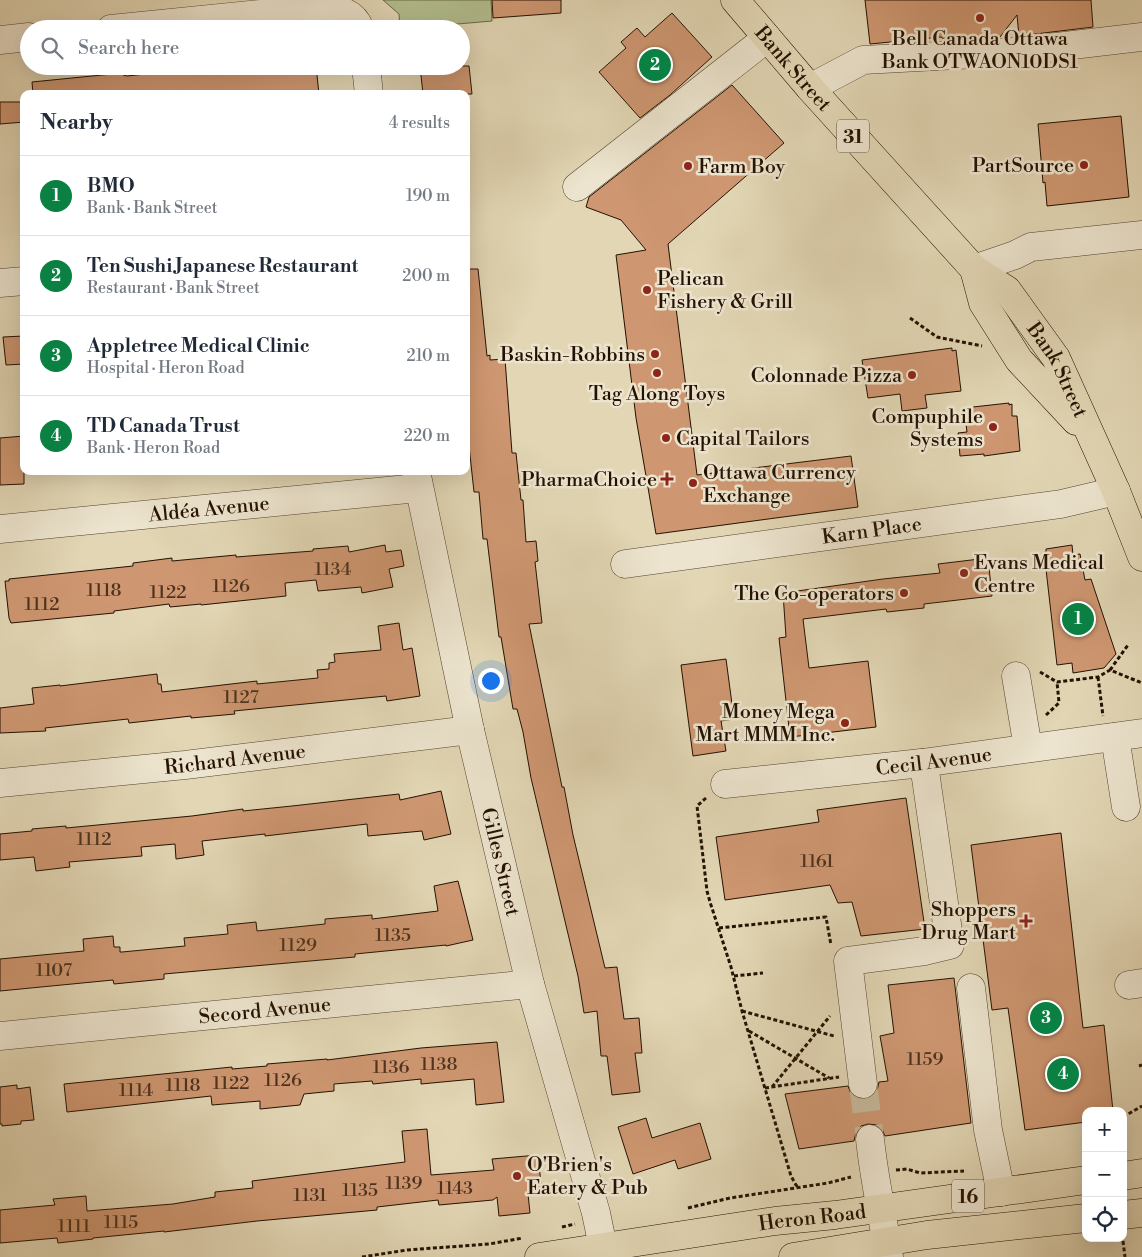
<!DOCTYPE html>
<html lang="en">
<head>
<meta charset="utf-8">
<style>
  body { margin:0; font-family:"Libre Bodoni",serif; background:#f2f2f3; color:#1f2937 }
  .controls { position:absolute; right:15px; bottom:15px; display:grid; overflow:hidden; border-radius:10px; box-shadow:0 5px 20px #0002 }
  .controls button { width:45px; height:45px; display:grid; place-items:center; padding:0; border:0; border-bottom:1px solid #e0e1e3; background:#fff; color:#1f2937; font:25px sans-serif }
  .you { position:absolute; left:490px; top:680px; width:18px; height:18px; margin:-12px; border:4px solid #fff; border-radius:50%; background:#1a73e8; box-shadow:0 0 0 8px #1a73e833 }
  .badge { display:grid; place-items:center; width:32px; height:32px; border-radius:50%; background:#0b8043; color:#fff; font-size:16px; font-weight:700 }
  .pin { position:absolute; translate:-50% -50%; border:2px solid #fff; box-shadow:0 1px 5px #0006 }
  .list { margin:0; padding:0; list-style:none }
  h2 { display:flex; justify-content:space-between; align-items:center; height:65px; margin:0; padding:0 20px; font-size:21px }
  h2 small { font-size:16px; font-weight:400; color:#747a83 }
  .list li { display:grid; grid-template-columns:32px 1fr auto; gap:15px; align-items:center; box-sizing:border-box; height:80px; padding:0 20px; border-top:1px solid #e0e1e3 }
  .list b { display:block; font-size:19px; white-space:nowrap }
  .list p { margin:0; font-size:16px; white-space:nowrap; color:#747a83 }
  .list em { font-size:16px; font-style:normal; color:#747a83 }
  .icon { flex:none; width:28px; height:28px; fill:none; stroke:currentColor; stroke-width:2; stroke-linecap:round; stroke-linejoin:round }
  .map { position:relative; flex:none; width:1142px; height:1257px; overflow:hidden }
  .search { position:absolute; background:#fff; box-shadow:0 5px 20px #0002; left:20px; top:20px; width:450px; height:55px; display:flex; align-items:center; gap:12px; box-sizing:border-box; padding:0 18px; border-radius:28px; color:#747a83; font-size:19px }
  .panel { position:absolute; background:#fff; box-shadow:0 5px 20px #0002; left:20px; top:90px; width:450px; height:385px; border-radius:10px }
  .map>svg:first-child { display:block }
  .green { fill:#b2be8e; stroke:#6b6848 }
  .building { fill:#ce9771; stroke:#241102 }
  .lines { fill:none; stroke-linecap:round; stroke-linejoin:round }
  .minor-tunnel { stroke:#c6b899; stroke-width:28; stroke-dasharray:28 14; stroke-linecap:butt }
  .minor-casing { stroke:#54422e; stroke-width:29 }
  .major-casing { stroke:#241102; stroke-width:29 }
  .path { stroke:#241102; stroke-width:3; stroke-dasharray:4 2.5; stroke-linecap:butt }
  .minor { stroke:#ece4ce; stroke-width:28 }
  .major { stroke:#e2d6b4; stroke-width:28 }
  .poi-dot { fill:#8f2418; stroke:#ece4ce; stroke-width:2 }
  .labels { text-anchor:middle; stroke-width:5; stroke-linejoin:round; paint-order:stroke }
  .number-label { font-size:18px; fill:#4e321e }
  .shield { fill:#ece4ce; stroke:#60503f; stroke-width:1 }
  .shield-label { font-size:19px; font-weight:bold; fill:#241102 }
  .poi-label { font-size:20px; fill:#241102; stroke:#ece4ce; text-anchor:end }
  .street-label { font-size:20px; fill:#241102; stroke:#ece4ce }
</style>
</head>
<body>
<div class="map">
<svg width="1142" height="1257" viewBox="0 0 1142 1257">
  <rect width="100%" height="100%" fill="#e2d6b4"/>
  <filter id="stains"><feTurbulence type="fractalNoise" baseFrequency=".004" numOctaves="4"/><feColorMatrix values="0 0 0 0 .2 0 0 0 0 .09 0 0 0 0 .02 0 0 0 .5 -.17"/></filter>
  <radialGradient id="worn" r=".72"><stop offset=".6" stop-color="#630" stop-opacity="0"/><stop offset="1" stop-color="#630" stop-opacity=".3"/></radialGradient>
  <!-- green -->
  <path class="green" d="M383,0H491L492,21L400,29L399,14Z"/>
  <!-- building -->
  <path class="building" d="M492,0H561V13L493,18Z
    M865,0H1091L1093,27L1019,36L1017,15L1000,37L945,40L941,37L870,44Z
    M672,13L712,57L670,95L640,118L599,72L626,48L621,42L637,28L645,37Z
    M219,66H316L319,94H33L32,82L122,73L123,75L127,76Z
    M420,66H469L472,94H423Z
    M732,85L784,143L668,244L697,475L851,456L858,507L656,534L636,418L616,255L646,250L621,220L586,207L589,197Z
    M0,102H24V122L0,124Z
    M1121,116L1129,197L1047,206L1045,182L1043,183L1038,124Z
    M466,269H478L487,356L490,355V360L505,359L512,453H516L521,500H523L526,542L536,541L538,561L535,562L542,623L529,624L562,787H564L573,835L605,968L617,967L624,1019L639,1018L642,1053H635L640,1092L612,1095L607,1056H601L597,1011L584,1013L578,976L531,778L523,732L517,709H513L501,637H499L487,539H483L479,492H474L468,437L466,422Z
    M24,336V364L6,365L3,337Z
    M952,348V351L956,350L961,391L925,395L927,408L902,411L900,394L868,398L862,360Z
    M1009,403V405L1012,404V416H1017L1020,451L984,456V454L960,456L958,433L967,432L964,408Z
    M24,436V484L0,485V438Z
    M385,545L386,552L401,550L404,566L389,569L393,587L362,593L361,587L318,591L316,580L285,583L286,596L201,605V604L170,607L169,604L114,611V613L11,623L9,618L5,581H9V579L133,566V563L172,558V561L236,555V557L313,551V549L348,546L349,552Z
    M1072,545L1073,555L1080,554L1085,580L1091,579L1116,654L1104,668L1073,673L1072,663L1057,665L1044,552H1046V549Z
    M988,558L992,596L924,604V608L887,612L886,609L803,619L809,668L868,661L876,727L790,737L779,638L786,637L783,593L883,579L940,573L938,564Z
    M399,623L403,650L412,648L420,696L387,701L386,696L234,711L235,714L191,718V716L129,723L128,719L45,728L46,731L0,733V708L34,704L32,688L60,685V686L157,674L158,684H161L162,692L257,681V684L318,678L317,670L329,669V663L335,662L334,654L381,650L378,626Z
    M726,659L734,719L721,721L726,751L693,756L681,665Z
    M441,791L451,834L424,840L422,831L368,836L367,824L265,836V834L202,841L204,855L176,859L175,844L141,847L142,856L69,862L70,867L36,871L34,857L0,860V834L32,831V829L66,826V828L192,816L243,809V811L292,806L399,794L400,800Z
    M906,798L925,929L861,936L852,902L838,903L830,885L725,900L716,837L819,822L817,810Z
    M1061,833L1083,1028L1104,1025L1113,1111H1086V1122L1025,1130L1008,1008L992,1010L971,845Z
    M458,881L473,940L446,946V945L355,954V957L164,974V979L114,984L113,980L0,991V959L84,951L83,939L113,936L114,947H120V952H122L185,946L184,938L228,934L227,925L256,922L257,931L325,924V919L372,915V919L438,911L434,886Z
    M954,978L971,1123L885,1136L882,1129L877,1125L868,1124L861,1126L856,1132L854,1141L799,1149L785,1094L848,1086L851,1094L857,1099H865L872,1097L877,1091L879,1082L888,1081L880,1036L894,1033L888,985Z
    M497,1042L504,1102L476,1105L474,1079L421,1084V1079L373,1084L372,1081L334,1084V1091L304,1094L300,1105L260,1109V1101L212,1105L211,1096L67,1112L64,1084L232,1067V1069L267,1066V1064L327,1059V1060L421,1048Z
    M17,1085V1089L30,1087L34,1120L21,1121V1124L2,1126V1124H0V1087Z
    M646,1118L652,1138L700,1123L711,1159L678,1169L675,1160L633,1174L618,1127Z
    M427,1129L431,1175L494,1170L492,1159L538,1155L542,1193L528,1194L530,1213L499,1216L497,1197L493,1200L439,1205L438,1200L377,1207V1210L257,1221L164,1232V1231L93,1238V1239L58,1243L57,1238L0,1243V1210L55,1205L53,1199L86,1196L87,1211L173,1204L215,1197V1192L253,1188L252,1181L405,1162L402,1131Z"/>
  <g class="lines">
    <!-- minor-tunnel -->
    <path class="minor-tunnel" d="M863,1084L870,1139"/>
    <!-- minor casing -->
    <g class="minor-casing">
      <g id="minor">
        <path d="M111,29L320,8C337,10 353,10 360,29"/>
        <path d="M0,40L29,37"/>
        <path d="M366,66L369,94"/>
        <path d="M810,88L863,60L1013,52L1142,37"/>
        <path d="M577,187L767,38"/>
        <path d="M974,269L1015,255L1031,247L1142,235"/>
        <path d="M0,283L24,281"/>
        <path id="s1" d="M416,471L470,730L530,984L596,1213L603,1247"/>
        <path id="s2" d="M0,529L418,488"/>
        <path id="s3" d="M625,564L1061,504L1116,491"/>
        <path d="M1016,676L1028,748"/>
        <path d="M1115,737L1126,807"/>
        <path id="s4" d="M0,783L185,765L470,730"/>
        <path id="s5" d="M725,784L922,763L1142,733"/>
        <path d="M1129,985L1142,983"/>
        <path d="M971,988L988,1130L1001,1192"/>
        <path id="s6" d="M0,1036L530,984"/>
        <path d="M863,1084L848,961L925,951L950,945L926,778L922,763"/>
        <path d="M870,1139C874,1179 883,1217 889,1257"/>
      </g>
    </g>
    <!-- major casing -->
    <g class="major-casing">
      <g id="major">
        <path id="s7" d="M735,0L810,88L974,269L1007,290L1056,358L1116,491L1142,557"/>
        <path d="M974,269L983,303L1019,360L1076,421"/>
        <path d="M1123,1176L1142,1173"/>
        <path d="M1123,1215L1142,1213"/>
        <path id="s8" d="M539,1257L775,1221L835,1215L1086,1180"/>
        <path d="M793,1257L927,1235L1086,1218"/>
      </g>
    </g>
    <!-- path -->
    <path class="path" d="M910,318L937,337L982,346
      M1110,670L1128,645
      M1040,672L1057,682L1098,677L1110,670L1142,683
      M1098,677L1103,716
      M1046,715L1059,703L1057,682
      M706,798L697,806L707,891L710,902L731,967L742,1011L791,1176L796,1185L799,1188
      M719,928L826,917L831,945
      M734,976L763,973
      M742,1011L834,1036
      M749,1031L829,1078
      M1139,1066L1142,1065
      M772,1087L830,1016
      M765,1088L839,1077
      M1123,1117L1142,1106
      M896,1170L907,1169L920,1173L964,1171
      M688,1208L730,1198L828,1183L851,1177
      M562,1227L575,1224
      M1123,1241L1125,1257
      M362,1257L407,1250L489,1244L523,1238"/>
    <!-- minor -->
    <use href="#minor" class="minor"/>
    <!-- major -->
    <use href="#major" class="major"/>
  </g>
  <!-- markers -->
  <g class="poi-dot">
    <circle cx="980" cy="18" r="5"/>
    <circle cx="1084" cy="165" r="5"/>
    <circle cx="688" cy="166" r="5"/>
    <circle cx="647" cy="290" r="5"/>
    <circle cx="655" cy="354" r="5"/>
    <circle cx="657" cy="373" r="5"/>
    <circle cx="912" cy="375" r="5"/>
    <circle cx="993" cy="427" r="5"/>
    <circle cx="666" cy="438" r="5"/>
    <path d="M664.5 471.5h5v5h5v5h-5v5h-5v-5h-5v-5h5z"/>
    <circle cx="693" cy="483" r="5"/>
    <circle cx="964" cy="573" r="5"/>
    <circle cx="904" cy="593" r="5"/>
    <circle cx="845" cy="723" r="5"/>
    <path d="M1023.5 913.5h5v5h5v5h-5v5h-5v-5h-5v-5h5z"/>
    <circle cx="517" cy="1176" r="5"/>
  </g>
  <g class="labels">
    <!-- number labels -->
    <g class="number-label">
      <text x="333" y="575">1134</text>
      <text x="231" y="592">1126</text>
      <text x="104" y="596">1118</text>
      <text x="168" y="598">1122</text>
      <text x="42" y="610">1112</text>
      <text x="241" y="703">1127</text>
      <text x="94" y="845">1112</text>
      <text x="817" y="867">1161</text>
      <text x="393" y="941">1135</text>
      <text x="298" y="951">1129</text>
      <text x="54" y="976">1107</text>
      <text x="925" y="1065">1159</text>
      <text x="439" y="1070">1138</text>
      <text x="391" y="1073">1136</text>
      <text x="283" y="1086">1126</text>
      <text x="231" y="1089">1122</text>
      <text x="183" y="1091">1118</text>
      <text x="136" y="1096">1114</text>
      <text x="404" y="1189">1139</text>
      <text x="455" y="1194">1143</text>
      <text x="360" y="1196">1135</text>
      <text x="310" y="1201">1131</text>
      <text x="121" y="1228">1115</text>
      <text x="74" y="1232">1111</text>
    </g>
    <!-- shield labels -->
    <g class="shield">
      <rect x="837" y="119.5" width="32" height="33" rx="4"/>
      <rect x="952" y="1179.5" width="32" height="33" rx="4"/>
    </g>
    <g class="shield-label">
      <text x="853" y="143">31</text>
      <text x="968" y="1203">16</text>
    </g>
    <!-- poi labels -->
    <g class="poi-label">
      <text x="980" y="45" text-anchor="middle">Bell Canada Ottawa<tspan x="980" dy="23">Bank OTWAON10DS1</tspan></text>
      <text x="1074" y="172">PartSource</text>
      <text x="698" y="173" text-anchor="start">Farm Boy</text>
      <text x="657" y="285" text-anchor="start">Pelican<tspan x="657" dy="23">Fishery &amp; Grill</tspan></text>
      <text x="645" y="361">Baskin-Robbins</text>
      <text x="902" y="382">Colonnade Pizza</text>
      <text x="657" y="400" text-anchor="middle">Tag Along Toys</text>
      <text x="983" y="423">Compuphile<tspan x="983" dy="23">Systems</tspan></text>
      <text x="676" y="445" text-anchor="start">Capital Tailors</text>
      <text x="703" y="479" text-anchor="start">Ottawa Currency<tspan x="703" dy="23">Exchange</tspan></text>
      <text x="657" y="486">PharmaChoice</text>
      <text x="974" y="569" text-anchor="start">Evans Medical<tspan x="974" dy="23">Centre</tspan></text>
      <text x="894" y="600">The Co-operators</text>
      <text x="835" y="718">Money Mega<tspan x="835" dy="23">Mart MMM Inc.</tspan></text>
      <text x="1016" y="916">Shoppers<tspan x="1016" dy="23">Drug Mart</tspan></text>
      <text x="527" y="1171" text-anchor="start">O'Brien's<tspan x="527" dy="23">Eatery &amp; Pub</tspan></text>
    </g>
    <!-- street labels -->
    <g class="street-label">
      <text dy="7" stroke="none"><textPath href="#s7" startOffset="90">Bank Street</textPath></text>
      <text dy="7" stroke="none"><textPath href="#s7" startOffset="494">Bank Street</textPath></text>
      <text dy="7" stroke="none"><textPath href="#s2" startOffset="210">Aldéa Avenue</textPath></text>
      <text dy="7" stroke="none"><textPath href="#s3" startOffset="249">Karn Place</textPath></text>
      <text dy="7" stroke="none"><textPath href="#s4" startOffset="236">Richard Avenue</textPath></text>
      <text dy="7" stroke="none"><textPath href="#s5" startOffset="210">Cecil Avenue</textPath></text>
      <text dy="7" stroke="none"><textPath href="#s1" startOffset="400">Gilles Street</textPath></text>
      <text dy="7" stroke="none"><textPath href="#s6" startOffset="266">Secord Avenue</textPath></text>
      <text dy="7" stroke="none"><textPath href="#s8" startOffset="276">Heron Road</textPath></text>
    </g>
  </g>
  <rect width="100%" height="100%" filter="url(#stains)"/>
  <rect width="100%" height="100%" fill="url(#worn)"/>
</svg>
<div class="controls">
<button>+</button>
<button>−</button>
<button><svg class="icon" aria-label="locate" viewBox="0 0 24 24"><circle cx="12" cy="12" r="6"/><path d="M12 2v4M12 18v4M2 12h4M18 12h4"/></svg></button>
</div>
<div class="you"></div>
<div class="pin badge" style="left:1078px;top:619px">1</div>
<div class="pin badge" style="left:655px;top:65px">2</div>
<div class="pin badge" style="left:1046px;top:1018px">3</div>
<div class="pin badge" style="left:1063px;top:1074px">4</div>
<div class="search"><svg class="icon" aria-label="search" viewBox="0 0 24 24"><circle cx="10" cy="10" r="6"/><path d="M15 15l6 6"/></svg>Search here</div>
<section class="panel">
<h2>Nearby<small>4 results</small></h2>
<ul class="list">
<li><span class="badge">1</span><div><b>BMO</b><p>Bank · Bank Street</p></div><em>190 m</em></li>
<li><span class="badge">2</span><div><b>Ten Sushi Japanese Restaurant</b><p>Restaurant · Bank Street</p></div><em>200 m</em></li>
<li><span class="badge">3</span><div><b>Appletree Medical Clinic</b><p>Hospital · Heron Road</p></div><em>210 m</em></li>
<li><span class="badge">4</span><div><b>TD Canada Trust</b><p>Bank · Heron Road</p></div><em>220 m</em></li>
</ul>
</section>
</div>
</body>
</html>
